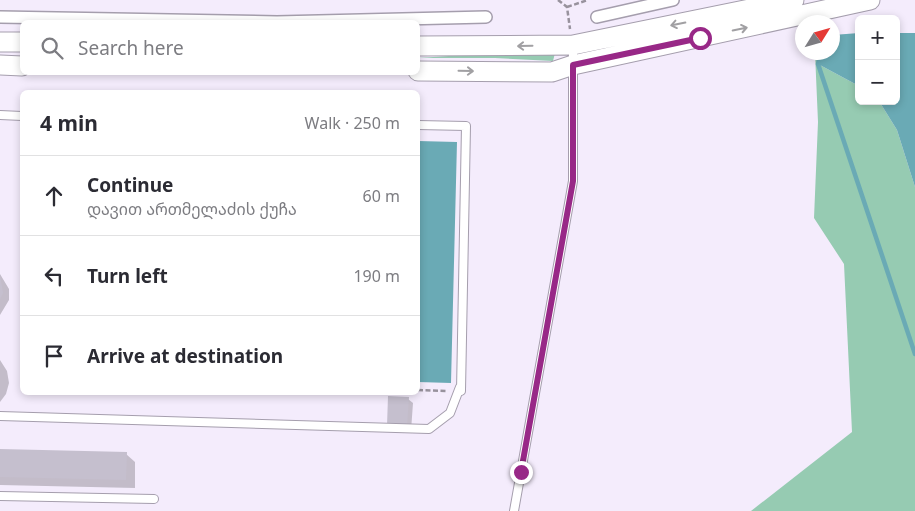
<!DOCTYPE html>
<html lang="en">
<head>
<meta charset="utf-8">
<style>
  body { margin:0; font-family:"Noto Sans","Noto Sans Georgian",sans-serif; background:#f2f2f3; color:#2b2b33 }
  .controls { position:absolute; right:15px; top:15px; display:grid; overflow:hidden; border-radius:8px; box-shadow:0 2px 8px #0003 }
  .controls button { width:45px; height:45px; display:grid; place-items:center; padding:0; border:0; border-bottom:1px solid #e1e1e2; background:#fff; color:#2b2b33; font:25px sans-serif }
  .compass { position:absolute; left:795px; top:15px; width:45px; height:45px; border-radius:50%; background:#fff; box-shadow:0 2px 8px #0003; rotate:53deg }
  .stop { position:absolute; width:15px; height:15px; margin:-11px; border:4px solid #982887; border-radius:50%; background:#fff }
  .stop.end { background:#982887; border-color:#fff; box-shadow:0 1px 5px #0008 }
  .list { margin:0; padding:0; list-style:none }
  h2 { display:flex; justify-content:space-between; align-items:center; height:65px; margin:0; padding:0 20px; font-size:21px }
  h2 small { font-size:16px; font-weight:400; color:#7c7c81 }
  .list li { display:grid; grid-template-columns:32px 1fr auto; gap:15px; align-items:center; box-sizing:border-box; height:80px; padding:0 20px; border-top:1px solid #e1e1e2 }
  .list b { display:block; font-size:19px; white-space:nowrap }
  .list p { margin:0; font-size:16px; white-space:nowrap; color:#7c7c81 }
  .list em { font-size:16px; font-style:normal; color:#7c7c81 }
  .icon { flex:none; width:28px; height:28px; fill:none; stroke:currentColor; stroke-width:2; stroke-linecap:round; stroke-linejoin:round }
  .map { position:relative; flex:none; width:915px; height:511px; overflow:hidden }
  .search { position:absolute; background:#fff; box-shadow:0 2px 8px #0003; left:20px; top:20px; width:400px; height:55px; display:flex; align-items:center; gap:12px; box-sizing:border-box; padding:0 18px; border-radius:8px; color:#7c7c81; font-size:19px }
  .panel { position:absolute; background:#fff; box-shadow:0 2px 8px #0003; left:20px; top:90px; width:400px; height:305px; border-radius:8px }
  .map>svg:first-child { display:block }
  .green { fill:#96cbb2 }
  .water { fill:#6aaab5 }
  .shadow { fill:#0003 }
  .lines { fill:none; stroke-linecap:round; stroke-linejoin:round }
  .stream { stroke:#6aaab5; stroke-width:4.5 }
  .building { fill:#c5bfce }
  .service-casing { stroke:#a59ead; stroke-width:10 }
  .pedestrian-casing { stroke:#a59ead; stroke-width:14 }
  .tertiary-casing { stroke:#a59ead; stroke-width:21 }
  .path { stroke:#98929d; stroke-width:2.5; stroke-dasharray:5 2.5; stroke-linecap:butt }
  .service { stroke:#fff; stroke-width:8 }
  .pedestrian { stroke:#fff; stroke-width:11 }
  .tertiary { stroke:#fff; stroke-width:19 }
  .oneway { stroke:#a1a0a3 }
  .route { stroke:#982887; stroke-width:6 }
</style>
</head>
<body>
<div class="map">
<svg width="915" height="511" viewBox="0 0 915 511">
  <rect width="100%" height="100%" fill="#f4ecfc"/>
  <!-- green -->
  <path class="green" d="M556,49L553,61L495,58H418Z
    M815,53L818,64L859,86V101H879L897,130L915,187V511H751L852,432L844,264L814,218L818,122Z"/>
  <!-- water -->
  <path class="water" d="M859,33V86L818,64L816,53L832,52L833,35Z
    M896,33H915V187L897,130L879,101H896Z
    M418,141L457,142L451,383L418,382Z"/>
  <!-- shadow -->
  <path class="shadow" d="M0,274L9,289V300L0,315Z
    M0,360L7,371L9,383L6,394L0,402Z
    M408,399L413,403L411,431L392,429Z
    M0,450L126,454L135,462V488L0,485Z"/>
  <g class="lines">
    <!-- stream -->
    <path class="stream" d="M821,52L818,64L915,354"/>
  </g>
  <!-- building -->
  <path class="building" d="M0,275L3,293L0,299Z
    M388,396L409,397L407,427L387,426Z
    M0,449L127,452L126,480L0,477Z"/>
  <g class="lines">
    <!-- service casing -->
    <g class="service-casing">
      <path id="service" d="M0,115L22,116
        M0,416L429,429L450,413L460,387L461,391L466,126L418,125
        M0,496L154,499
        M514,511L573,181V45"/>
    </g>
    <!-- pedestrian casing -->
    <g class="pedestrian-casing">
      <path id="pedestrian" d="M0,17L277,22L486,17
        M597,17L673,0"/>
    </g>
    <!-- tertiary casing -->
    <g class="tertiary-casing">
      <path id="tertiary" d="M0,42H22
        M418,46L573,45L794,0
        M0,65L22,66
        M418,71L552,72L573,65L870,0"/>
    </g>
    <!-- path -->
    <path class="path" d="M558,0L567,7L570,29
      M567,7L588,0
      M418,390L448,391"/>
    <!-- service -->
    <use href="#service" class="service"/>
    <!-- pedestrian -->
    <use href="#pedestrian" class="pedestrian"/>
    <!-- tertiary -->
    <use href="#tertiary" class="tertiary"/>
  </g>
  <!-- one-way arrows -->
  <defs><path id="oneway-shaft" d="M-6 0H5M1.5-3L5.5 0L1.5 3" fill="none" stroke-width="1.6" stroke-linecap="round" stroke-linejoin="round" transform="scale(1.25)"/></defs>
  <g class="oneway">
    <use href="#oneway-shaft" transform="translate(678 24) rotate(169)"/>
    <use href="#oneway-shaft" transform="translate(740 29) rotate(-12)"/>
    <use href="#oneway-shaft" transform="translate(525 46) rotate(179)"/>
    <use href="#oneway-shaft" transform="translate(466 71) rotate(1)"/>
  </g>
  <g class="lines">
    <!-- route -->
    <path class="route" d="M521,472L573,181V65L700,38"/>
  </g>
</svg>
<div class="controls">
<button>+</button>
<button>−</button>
</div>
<svg class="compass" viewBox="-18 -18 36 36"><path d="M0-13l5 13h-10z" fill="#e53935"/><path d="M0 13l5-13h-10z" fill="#7c7c81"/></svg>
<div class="stop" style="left:700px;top:38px"></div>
<div class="stop end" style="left:521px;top:472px"></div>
<div class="search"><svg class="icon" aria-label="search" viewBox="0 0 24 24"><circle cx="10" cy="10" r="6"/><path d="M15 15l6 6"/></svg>Search here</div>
<section class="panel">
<h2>4 min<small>Walk · 250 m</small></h2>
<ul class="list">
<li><svg class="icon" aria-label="ahead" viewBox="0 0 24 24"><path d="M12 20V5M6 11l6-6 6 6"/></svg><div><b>Continue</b><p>დავით ართმელაძის ქუჩა</p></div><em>60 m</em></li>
<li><svg class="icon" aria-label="left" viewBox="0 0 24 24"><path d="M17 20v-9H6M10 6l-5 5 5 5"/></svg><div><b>Turn left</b></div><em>190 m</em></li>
<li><svg class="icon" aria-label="arrive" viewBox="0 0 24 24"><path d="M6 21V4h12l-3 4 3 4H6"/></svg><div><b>Arrive at destination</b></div></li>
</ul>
</section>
</div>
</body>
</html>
